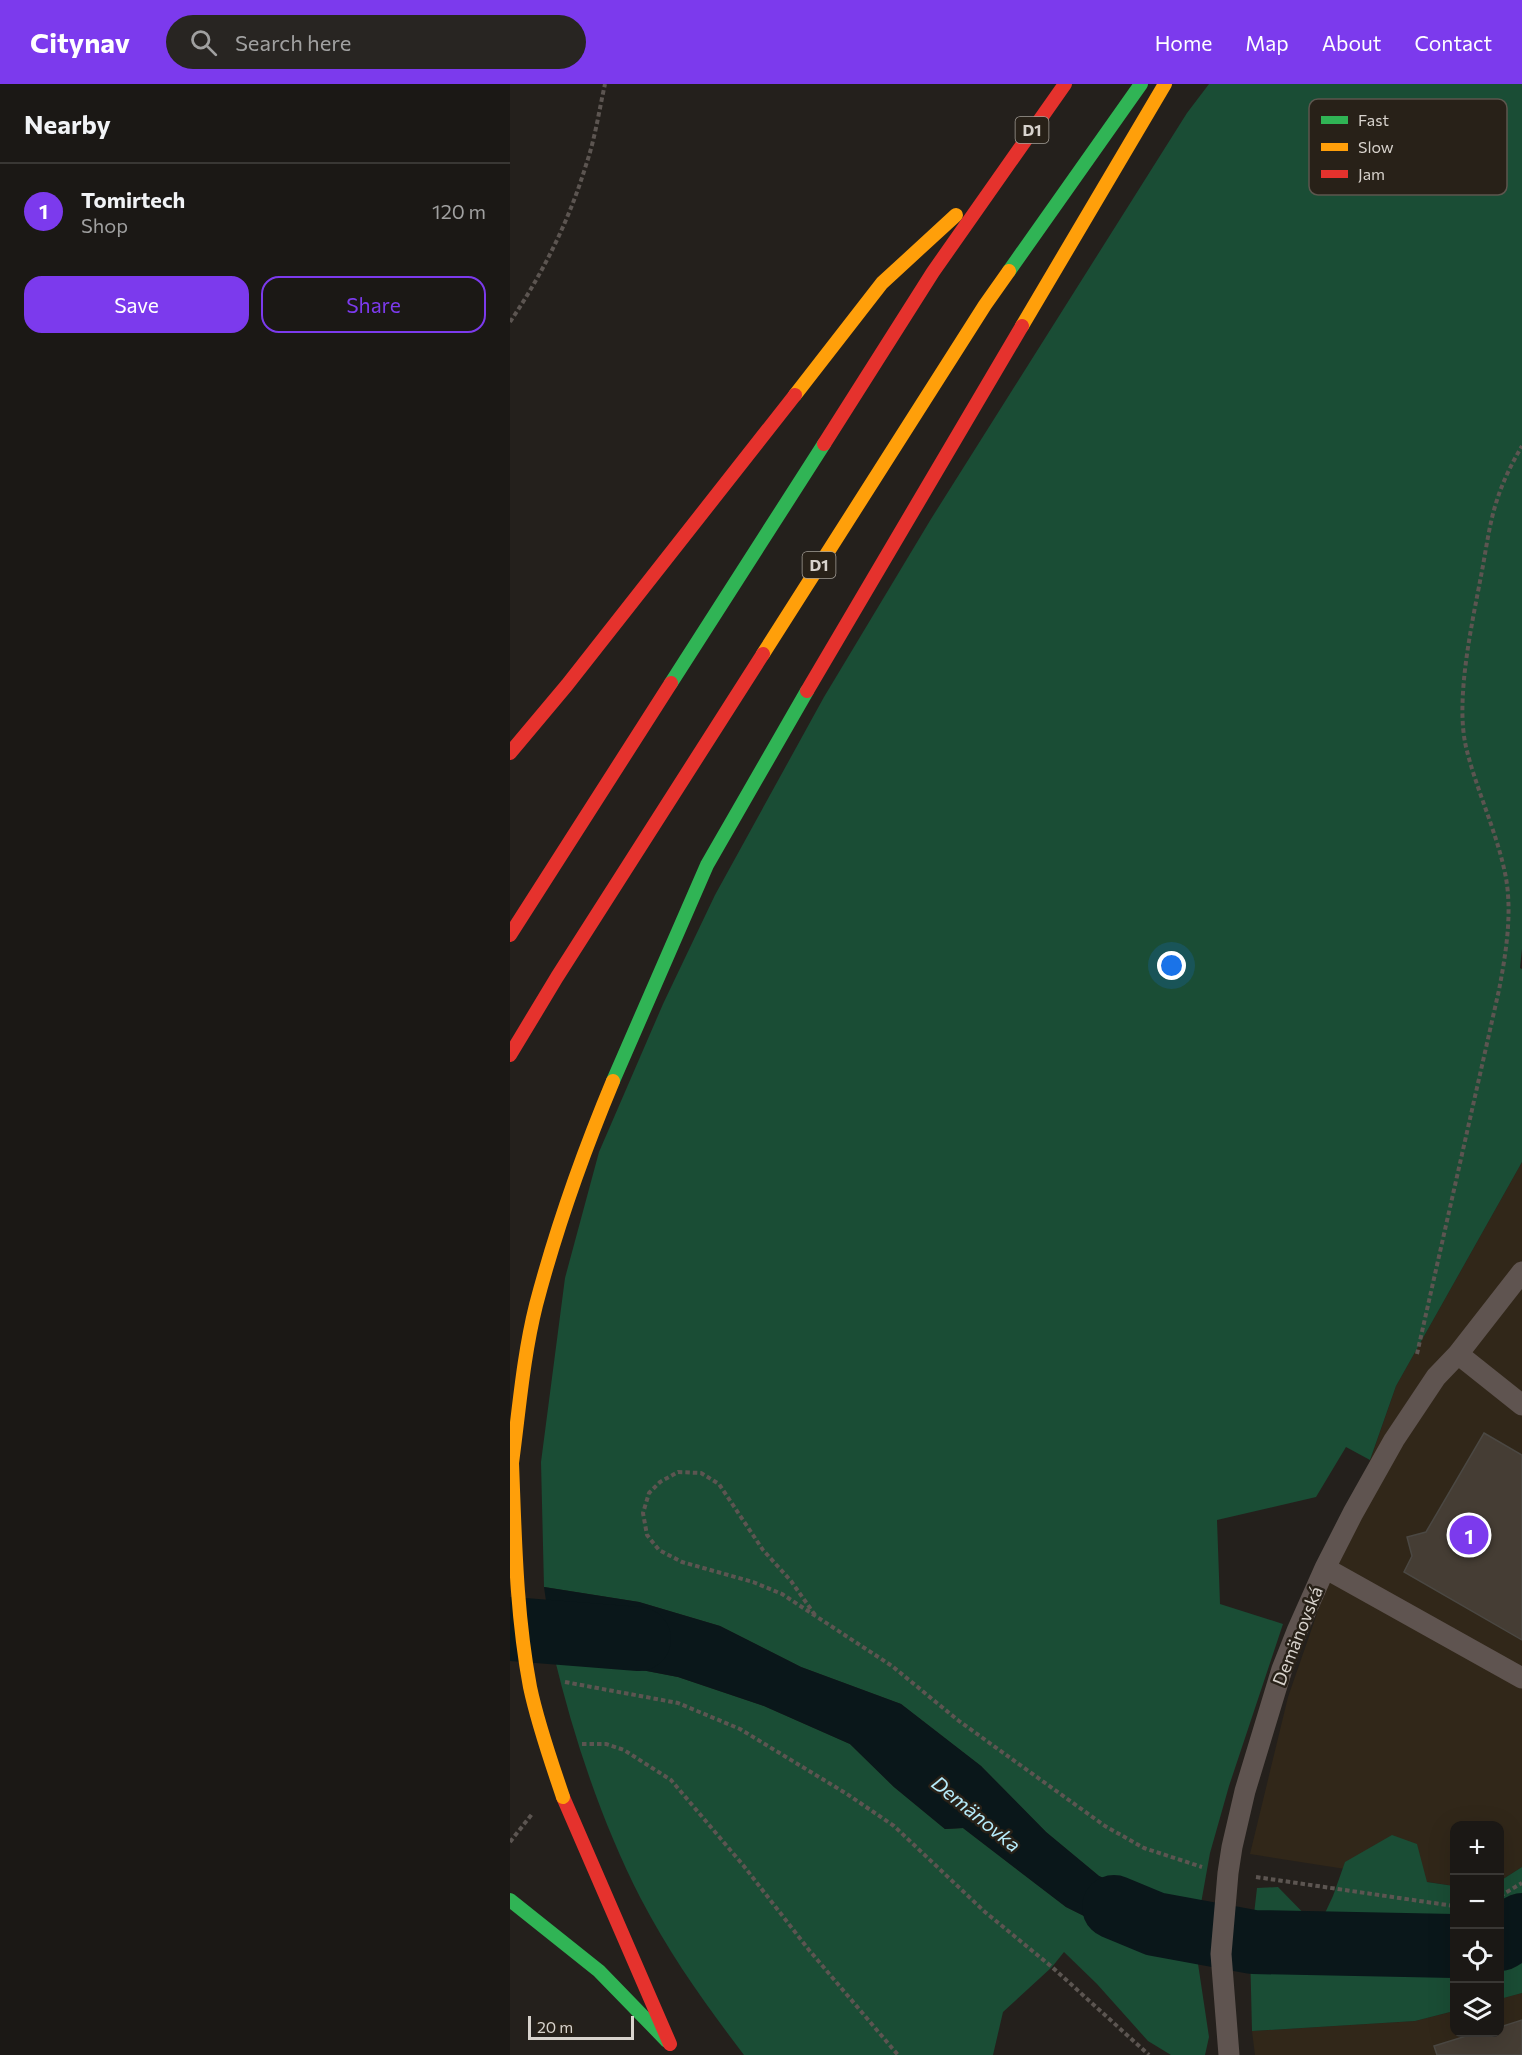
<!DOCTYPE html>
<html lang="en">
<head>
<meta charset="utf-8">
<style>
  body { margin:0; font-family:Commissioner,sans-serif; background:#282522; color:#f1f3f6 }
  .controls { position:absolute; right:18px; bottom:18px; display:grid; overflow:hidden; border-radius:12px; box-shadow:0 6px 24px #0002 }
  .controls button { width:54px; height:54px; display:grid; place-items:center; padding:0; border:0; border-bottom:2px solid #393734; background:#1b1815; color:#f1f3f6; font:30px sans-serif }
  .scale { position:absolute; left:18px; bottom:15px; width:106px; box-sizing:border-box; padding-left:6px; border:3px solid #d8d3cd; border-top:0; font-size:16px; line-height:21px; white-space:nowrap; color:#d8d3cd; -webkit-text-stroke:4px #282118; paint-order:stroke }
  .you { position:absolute; left:662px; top:882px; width:21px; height:21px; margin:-15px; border:4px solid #fff; border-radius:50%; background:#1a73e8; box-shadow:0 0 0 9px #1a73e833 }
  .badge { display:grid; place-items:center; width:39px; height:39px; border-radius:50%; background:#7c3aed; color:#fff; font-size:20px; font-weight:700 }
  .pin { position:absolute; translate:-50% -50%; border:3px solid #fff; box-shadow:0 2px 6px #0006 }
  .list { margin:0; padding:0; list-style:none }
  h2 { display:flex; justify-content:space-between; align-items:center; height:78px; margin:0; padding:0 24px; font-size:26px }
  h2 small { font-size:20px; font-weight:400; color:#a0a0a0 }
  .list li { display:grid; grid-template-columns:39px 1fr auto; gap:18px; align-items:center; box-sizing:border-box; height:96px; padding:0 24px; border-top:2px solid #393734 }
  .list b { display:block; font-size:22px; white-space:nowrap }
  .list p { margin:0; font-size:20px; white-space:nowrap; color:#a0a0a0 }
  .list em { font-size:20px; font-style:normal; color:#a0a0a0 }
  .actions { display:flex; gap:12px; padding:18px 24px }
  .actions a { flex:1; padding:14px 0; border:2px solid #7c3aed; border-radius:18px; text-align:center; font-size:21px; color:#7c3aed }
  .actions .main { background:#7c3aed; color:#fff }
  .icon { flex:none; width:33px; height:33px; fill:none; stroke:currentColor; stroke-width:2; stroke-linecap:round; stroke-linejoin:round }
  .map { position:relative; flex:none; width:1012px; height:1971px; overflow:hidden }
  header { display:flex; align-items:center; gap:36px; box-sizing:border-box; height:84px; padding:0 30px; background:#7c3aed; color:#fff }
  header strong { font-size:28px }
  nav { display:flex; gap:33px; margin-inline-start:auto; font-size:21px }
  .search { width:420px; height:54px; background:#282522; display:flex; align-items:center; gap:15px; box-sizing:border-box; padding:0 21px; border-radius:33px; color:#a0a0a0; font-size:22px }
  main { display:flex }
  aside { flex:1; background:#1b1815 }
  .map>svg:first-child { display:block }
  .built { fill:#312719 }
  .green { fill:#1a4d35 }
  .water { fill:#0a171a }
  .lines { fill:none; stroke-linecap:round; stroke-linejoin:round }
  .river { stroke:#0a171a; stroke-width:64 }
  .building { fill:#453d34; stroke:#4b4843; stroke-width:1.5 }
  .path { stroke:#5c5551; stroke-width:4; stroke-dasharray:4.5 3; stroke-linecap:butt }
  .lane { stroke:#5f5450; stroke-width:21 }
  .fast { stroke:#30b455; stroke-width:14 }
  .slow { stroke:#ff9f0a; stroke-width:14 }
  .jam { stroke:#e5322d; stroke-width:14 }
  .slow-bridge { stroke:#ff9f0a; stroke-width:14 }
  .labels { text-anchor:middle; stroke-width:5; stroke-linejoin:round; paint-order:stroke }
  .shield { fill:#282118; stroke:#a39e97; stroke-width:1.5 }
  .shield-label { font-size:16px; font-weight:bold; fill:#d8d3cd }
  .street-label { font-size:18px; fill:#d8d3cd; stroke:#282118 }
  .water-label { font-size:20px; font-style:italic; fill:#b7ecfb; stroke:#282118 }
  .key { fill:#282118; stroke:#5d564e; stroke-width:1.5 }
  .key-label { font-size:16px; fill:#d8d3cd }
</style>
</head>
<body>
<header>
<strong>Citynav</strong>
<div class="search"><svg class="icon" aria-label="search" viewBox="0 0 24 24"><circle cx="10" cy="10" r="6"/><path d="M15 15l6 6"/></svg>Search here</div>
<nav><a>Home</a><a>Map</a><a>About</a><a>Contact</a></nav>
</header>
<main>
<aside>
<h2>Nearby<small></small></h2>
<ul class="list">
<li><span class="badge">1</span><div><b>Tomirtech</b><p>Shop</p></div><em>120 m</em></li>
</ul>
<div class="actions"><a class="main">Save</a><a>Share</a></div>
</aside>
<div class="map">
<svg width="1012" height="1971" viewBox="0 0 1012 1971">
  <rect width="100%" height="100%" fill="#24201c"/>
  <!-- built -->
  <path class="built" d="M1012,1078V1783L990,1797V1742H944V1802L740,1770L778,1613L886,1302Z
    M1012,1909V1971H745L742,1947L905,1937L944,1927V1948H990V1915Z"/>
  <!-- green -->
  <path class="green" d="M699,0H1012V865L1010,884L1012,885V1078L886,1302L860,1376L836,1363L806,1413L707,1436L710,1520L773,1540L719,1702L700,1769L690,1825L651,1821L589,1792L536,1748L471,1682L391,1620L291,1583L210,1542L129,1518L34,1503L31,1378L55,1194L89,1068L153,920L205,811L314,613L421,435L677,29Z
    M44,1572L85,1577L168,1593L254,1622L340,1660L384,1703L435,1745L453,1744L556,1823L626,1858L687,1873L699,1953L695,1971H661L638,1957L587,1900L554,1868L542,1883L493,1928L483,1971H234C196,1921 160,1871 131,1815C92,1739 64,1655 44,1572Z
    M882,1751L907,1760L917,1798L944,1802V1927L905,1937L742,1947L740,1865L747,1804L768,1803L808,1844L823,1812L835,1778Z
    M1012,1783V1909L990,1915V1797Z"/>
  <!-- water -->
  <path class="water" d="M34,1503L129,1518L210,1542L291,1583L391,1620L471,1682L536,1748L589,1792L651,1821L690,1825L687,1873L626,1858L556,1823L453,1744L435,1745L384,1703L340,1660L254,1622L168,1593L85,1577L44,1572Z"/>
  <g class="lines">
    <!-- river -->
    <path class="river" d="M0,1545L129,1555
      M604,1823L645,1840L743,1858L944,1862
      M990,1855L1012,1841"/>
  </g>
  <!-- building -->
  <path class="building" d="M974,1349L1012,1371V1556L894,1488L902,1472L897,1453L916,1448Z
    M1012,1936V1971H927L924,1962L969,1948H990V1943Z"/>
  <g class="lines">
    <!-- path -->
    <path class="path" d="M0,238C33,189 59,137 76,81C85,55 89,27 95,0
      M907,1270L989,906C996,869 1003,827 995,789C986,746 966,705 956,663C945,615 962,540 971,492C976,467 979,440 987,416C993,397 1002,379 1012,362
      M305,1531L281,1497L253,1466L209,1400L191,1389L168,1388L150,1398L139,1409L133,1429L137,1451L149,1466L172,1478L243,1498L272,1510L382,1582L449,1637L595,1742L634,1764L692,1783
      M55,1598L168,1619L230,1645L337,1710L384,1742L475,1828L542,1883L639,1971
      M72,1660H96L114,1666L161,1696L233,1781L299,1866L388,1971
      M0,1758L22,1730
      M746,1793L944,1822
      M990,1812L1012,1799"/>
    <!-- lane -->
    <path class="lane" d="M948,1270L1012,1321
      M815,1484L1012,1594
      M719,1971L711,1870L718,1789L722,1763L735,1707L772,1585L787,1547L815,1484L843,1429L884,1356L926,1293L948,1270L1012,1188"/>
    <!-- fast -->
    <path class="fast" d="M499,187L631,0
      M161,599L314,360
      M103,997L197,781L297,607
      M0,1816L89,1887L157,1957"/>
    <!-- slow -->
    <path class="slow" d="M512,242L655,0
      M285,311L372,199L446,131
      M253,570L475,221L499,187
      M2,1379C9,1327 13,1273 26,1221C46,1145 73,1069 103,997"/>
    <!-- jam -->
    <path class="jam" d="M314,360L423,188L555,0
      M297,607L512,242
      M0,669L57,601L285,311
      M0,851L161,599
      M0,971L47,893L253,570
      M53,1713L160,1960"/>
    <!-- slow-bridge -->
    <path class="slow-bridge" d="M2,1379C5,1454 6,1529 20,1603C28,1641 41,1677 53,1713"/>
  </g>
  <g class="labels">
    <!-- shield labels -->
    <g class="shield">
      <rect x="505.5" y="33" width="33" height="26" rx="4.5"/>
      <rect x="292.5" y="468" width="33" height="26" rx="4.5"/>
    </g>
    <g class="shield-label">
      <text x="522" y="52">D1</text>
      <text x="309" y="487">D1</text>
    </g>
    <!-- street labels -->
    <g class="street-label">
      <text transform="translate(788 1552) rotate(-68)" y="6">Demänovská</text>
    </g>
    <!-- water labels -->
    <g class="water-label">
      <text transform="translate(466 1730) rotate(39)" y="7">Demänovka</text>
    </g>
  </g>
  <!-- legend -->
  <rect x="799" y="15" width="198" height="96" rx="9" class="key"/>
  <rect x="811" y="32" width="27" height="8" fill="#30b455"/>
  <rect x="811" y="59" width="27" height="8" fill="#ff9f0a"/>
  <rect x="811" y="86" width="27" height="8" fill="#e5322d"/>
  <g class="key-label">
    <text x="848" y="42">Fast</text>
    <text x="848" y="69">Slow</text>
    <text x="848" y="96">Jam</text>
  </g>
</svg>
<div class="controls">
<button>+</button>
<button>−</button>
<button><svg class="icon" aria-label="locate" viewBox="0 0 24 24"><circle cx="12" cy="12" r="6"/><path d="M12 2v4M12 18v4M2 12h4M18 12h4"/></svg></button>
<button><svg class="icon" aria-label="layers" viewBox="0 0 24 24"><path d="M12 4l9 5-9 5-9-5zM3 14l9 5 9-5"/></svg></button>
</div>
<div class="scale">20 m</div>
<div class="you"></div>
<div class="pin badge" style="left:959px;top:1451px">1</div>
</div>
</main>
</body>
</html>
